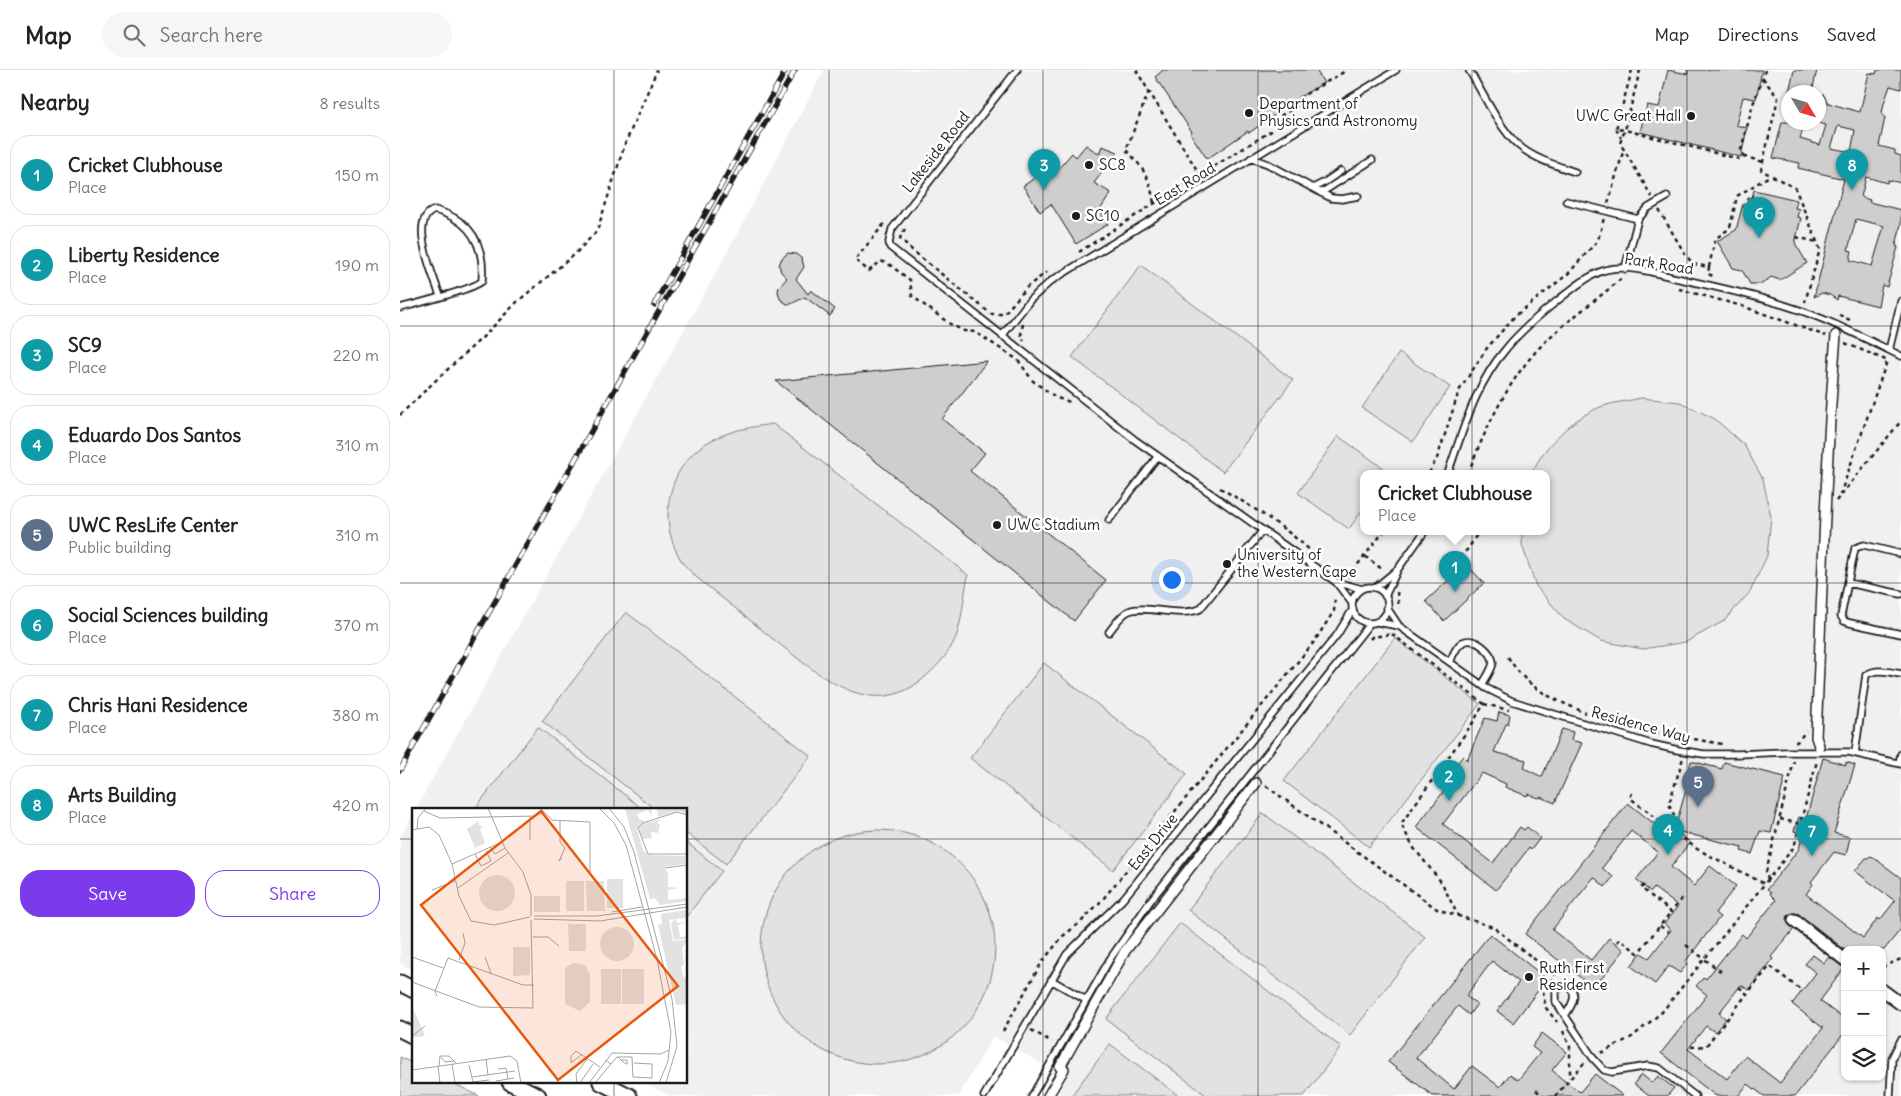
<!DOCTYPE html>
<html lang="en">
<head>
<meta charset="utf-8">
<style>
  body { margin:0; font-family:Delius,sans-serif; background:#f6f6f6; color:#222 }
  .controls { position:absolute; right:15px; bottom:15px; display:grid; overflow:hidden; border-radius:10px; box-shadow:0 1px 4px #0004 }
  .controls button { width:45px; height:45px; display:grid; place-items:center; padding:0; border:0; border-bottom:1px solid #e0e0e0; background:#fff; color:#222; font:25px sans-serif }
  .compass { position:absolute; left:1381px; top:15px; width:45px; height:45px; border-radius:50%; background:#fff; box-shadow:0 1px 4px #0004; rotate:128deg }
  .you { position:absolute; left:771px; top:509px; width:18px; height:18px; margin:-12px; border:4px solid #fff; border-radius:50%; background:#1a73e8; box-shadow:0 0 0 8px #1a73e833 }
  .badge { display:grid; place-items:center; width:32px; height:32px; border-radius:50%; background:#7c3aed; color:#fff; font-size:16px; font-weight:700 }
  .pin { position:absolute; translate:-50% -41px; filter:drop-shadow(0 1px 2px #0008) }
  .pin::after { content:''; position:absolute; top:26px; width:18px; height:15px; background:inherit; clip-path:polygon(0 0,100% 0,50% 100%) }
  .popup { position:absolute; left:960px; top:400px; width:190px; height:65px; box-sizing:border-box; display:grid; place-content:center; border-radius:10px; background:#fff; filter:drop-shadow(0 1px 4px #0005); font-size:16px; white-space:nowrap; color:#767676 }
  .popup b { font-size:19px; color:#222 }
  .popup::after { content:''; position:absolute; left:50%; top:100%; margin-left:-10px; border:10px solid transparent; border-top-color:#fff }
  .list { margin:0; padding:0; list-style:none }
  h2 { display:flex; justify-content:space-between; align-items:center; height:65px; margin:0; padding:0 20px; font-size:21px }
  h2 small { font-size:16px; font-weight:400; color:#767676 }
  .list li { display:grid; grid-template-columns:32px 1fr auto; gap:15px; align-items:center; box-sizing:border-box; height:80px; margin:0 10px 10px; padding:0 10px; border:1px solid #e0e0e0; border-radius:20px }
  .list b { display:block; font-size:19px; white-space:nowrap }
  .list p { margin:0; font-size:16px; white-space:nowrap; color:#767676 }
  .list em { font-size:16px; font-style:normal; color:#767676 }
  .actions { display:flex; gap:10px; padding:15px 20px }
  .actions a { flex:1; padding:11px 0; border:1px solid #7c3aed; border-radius:20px; text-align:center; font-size:18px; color:#7c3aed }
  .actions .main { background:#7c3aed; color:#fff }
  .icon { flex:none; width:28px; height:28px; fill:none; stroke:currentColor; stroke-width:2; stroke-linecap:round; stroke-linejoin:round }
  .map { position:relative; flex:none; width:1501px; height:1026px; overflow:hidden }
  header { display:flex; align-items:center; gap:30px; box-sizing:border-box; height:70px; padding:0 25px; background:#fff; border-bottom:1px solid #e0e0e0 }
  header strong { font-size:24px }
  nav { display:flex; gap:28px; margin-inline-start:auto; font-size:18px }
  .search { width:350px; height:45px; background:#f6f6f6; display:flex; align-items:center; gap:12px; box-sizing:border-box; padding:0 18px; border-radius:28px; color:#767676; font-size:19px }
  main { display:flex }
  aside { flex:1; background:#fff }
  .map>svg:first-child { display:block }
  .built { fill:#f0f0f0; fill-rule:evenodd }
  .green { fill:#e2e2e2; stroke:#7f7f7f }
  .building { fill:#cecece; stroke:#1c1c1c; fill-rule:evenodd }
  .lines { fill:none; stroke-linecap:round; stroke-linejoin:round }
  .service-casing { stroke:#1c1c1c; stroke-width:9 }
  .pedestrian-casing { stroke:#1c1c1c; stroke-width:12 }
  .minor-casing { stroke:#1c1c1c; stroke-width:15 }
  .secondary-casing { stroke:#1c1c1c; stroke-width:19 }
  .path { stroke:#1c1c1c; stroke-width:2.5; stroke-dasharray:4 4; stroke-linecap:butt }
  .service { stroke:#fff; stroke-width:5.5 }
  .pedestrian { stroke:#fff; stroke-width:9 }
  .minor { stroke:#fff; stroke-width:11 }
  .secondary { stroke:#fff; stroke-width:15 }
  .rail-casing { stroke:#1c1c1c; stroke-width:5.5 }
  .rail { stroke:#fff; stroke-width:4; stroke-dasharray:11; stroke-linecap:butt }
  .grid { fill:none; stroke:#1c1c1c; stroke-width:1; stroke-opacity:0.55 }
  .poi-dot { fill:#1c1c1c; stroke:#fff; stroke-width:2 }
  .labels { text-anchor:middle; stroke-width:5; stroke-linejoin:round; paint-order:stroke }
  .poi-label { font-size:15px; fill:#1c1c1c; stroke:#fff; text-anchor:start }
  .street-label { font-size:15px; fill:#1c1c1c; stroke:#fff }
  .inset-road { fill:none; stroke:#a4a4a4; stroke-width:1 }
  .view { fill:#e8590c; fill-opacity:0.15; stroke:#e8590c; stroke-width:2.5 }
  .inset-edge { fill:none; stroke:#1c1c1c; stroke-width:2.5 }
</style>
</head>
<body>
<header>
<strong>Map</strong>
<div class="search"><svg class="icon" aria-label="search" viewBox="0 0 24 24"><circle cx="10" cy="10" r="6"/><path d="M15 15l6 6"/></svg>Search here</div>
<nav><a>Map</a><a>Directions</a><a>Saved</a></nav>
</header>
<main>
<aside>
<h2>Nearby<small>8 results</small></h2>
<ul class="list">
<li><span class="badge" style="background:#0f9aa8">1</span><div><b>Cricket Clubhouse</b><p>Place</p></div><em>150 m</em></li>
<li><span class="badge" style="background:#0f9aa8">2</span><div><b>Liberty Residence</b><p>Place</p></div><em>190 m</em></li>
<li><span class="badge" style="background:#0f9aa8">3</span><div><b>SC9</b><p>Place</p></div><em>220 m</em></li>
<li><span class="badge" style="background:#0f9aa8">4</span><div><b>Eduardo Dos Santos</b><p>Place</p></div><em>310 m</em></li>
<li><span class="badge" style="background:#5c6f8a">5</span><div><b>UWC ResLife Center</b><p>Public building</p></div><em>310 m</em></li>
<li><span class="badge" style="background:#0f9aa8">6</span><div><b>Social Sciences building</b><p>Place</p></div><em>370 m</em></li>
<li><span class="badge" style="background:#0f9aa8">7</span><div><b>Chris Hani Residence</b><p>Place</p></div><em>380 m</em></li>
<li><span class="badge" style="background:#0f9aa8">8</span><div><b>Arts Building</b><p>Place</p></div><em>420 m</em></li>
</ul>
<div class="actions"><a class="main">Save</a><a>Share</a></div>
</aside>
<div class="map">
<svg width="1501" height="1026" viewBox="0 0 1501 1026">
  <rect width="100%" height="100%" fill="#fff"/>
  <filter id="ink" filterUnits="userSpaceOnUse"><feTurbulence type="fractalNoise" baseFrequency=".02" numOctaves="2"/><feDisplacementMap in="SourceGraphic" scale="10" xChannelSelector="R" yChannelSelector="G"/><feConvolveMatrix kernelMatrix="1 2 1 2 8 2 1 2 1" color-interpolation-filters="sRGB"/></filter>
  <g filter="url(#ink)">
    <!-- built -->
    <path class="built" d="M424,0H1501V1026H657L667,1008L593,966L559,1026H270L242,1012H286V740H15L322,192ZM1388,22H1418V52H1388ZM964,403H1146V461H964ZM1445,880H1482V1007H1445Z
      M14,742V900L0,893V767Z"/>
    <!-- green -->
    <path class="green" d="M741,195L893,310L823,402L672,287Z
      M999,283L1050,317L1013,372L962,338Z
      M1241,328L1280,332L1315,349L1344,375L1363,409L1371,447L1367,486L1350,522L1324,551L1286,572L1243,579L1201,571L1164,549L1136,516L1122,475V461H1146V403H1132C1143,376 1175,346 1203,336C1215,332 1229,331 1241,328Z
      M373,354L568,505C564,524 563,543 558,561C553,579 539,595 525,607C471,655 417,603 373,569C348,548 322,528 296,507C291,502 285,496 281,490C256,450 268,394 310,371C330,360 351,357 373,354Z
      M938,366L989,402L964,403V438L949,459L898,423Z
      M226,542L411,686L326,794L286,763V740H256L142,651Z
      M995,568L1080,634L969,777L884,711Z
      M644,593L787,704L713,800L570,688Z
      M138,657L244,740H74Z
      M863,743L1025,867L950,965L788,840Z
      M361 877a117 117 0 1 1 234 0a117 117 0 1 1-234 0Z
      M286,772L322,801L286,847Z
      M780,853L941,977L904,1026H807L706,949Z
      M710,974L779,1026H671Z
      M0,987L14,994V1012H51L79,1026H0Z"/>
    <!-- building -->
    <path class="building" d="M763,0H916L924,13L903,25L849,63L848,61L807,89L790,63L792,62L755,7Z
      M1268,0L1288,4L1287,0H1362L1356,29L1343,27L1336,55L1347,58L1341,87L1240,62L1247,35L1259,37Z
      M1394,0H1417L1412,22H1389Z
      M1477,0H1501V19L1490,16L1484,33L1482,43L1485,48L1479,76L1495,80V84L1501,86V113L1488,110L1487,113L1466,107L1461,127L1470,130L1469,132L1501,140V154L1496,176L1498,177L1487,217L1482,215L1478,236L1438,226L1437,230L1430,225L1422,223L1414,227L1444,109L1398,98L1400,93L1373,88L1382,52H1405L1400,69L1420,75L1426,55L1418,53V45L1422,43L1419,36L1423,24L1428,33L1460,42L1469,3L1476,4ZM1438,56L1455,60L1451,82L1431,78ZM1456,149L1484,156L1472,196L1450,190L1452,181L1448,180Z
      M686,75L699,84L702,76L718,82L694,113L711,123L700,140L708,154L676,174L651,134L640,142L623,116L648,99L652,106L672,83L676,87Z
      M1354,120L1397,130L1395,138L1399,139L1397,147L1401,148L1395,173L1407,193L1380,210L1371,207L1362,214H1350L1342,200L1333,198L1317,171L1336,160L1343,134L1347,135L1348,127L1352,128Z
      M388,183L396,184L402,189L404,197L396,209L408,224L411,220L435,239L430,246L405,227L391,234H387L380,229L378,221L379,217L387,208L381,202L379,195L382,188Z
      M587,291L542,349L585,383L570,401L706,510L674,551L376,311Z
      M1066,494L1084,513L1044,551L1026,531Z
      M1099,642L1110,645L1108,654H1106L1094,682L1126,690L1124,698L1142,707L1162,659L1173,662L1171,670L1182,673L1155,733L1140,727L1139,728L1128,724L1127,726L1105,717L1106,714L1082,703L1043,754L1093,793L1120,757L1124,760L1127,757L1140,768L1131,780L1129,778L1096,820L1016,757L1058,703L1053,698L1063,686L1067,690L1085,648L1097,651Z
      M1423,688L1446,695V692L1455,695L1434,763L1450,767L1446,785L1434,782L1411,812L1413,814L1406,824L1463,868L1478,848L1480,850L1495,831L1455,801L1466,788H1468L1470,786L1473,787L1501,808V859L1484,880H1445L1399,844L1395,843L1388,845L1387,852L1394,859L1371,887L1373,889L1349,920L1341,915L1319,943L1326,949L1315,962L1306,956L1288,979L1327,1009L1345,986L1380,1013L1423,958L1392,934L1416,903L1405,894L1413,885L1424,893L1429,887L1445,897L1420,931L1445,950V962L1395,1026H1364L1348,1014L1338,1026H1316L1261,983L1307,925L1296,916L1304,907L1306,909L1342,864L1346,868L1376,830L1370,824L1371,822L1367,819L1399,779L1403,764L1394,761L1399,747L1406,749Z
      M1291,691L1322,699L1324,692L1385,707L1371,763L1360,761L1352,784L1341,781L1342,777L1276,761L1290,772L1271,797L1294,816L1310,796L1336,816L1315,843L1320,847L1285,892L1287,894L1280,903L1269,896L1255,914L1231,896L1241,883L1249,888L1271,860L1264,854L1278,836L1254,818L1251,822L1236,810L1258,782L1231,761L1202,798L1213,807L1205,817L1194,807L1152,860L1191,890L1209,868L1224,880L1194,918L1125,864L1228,733L1272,768L1286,720L1285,715Z
      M1090,864L1147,909L1113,953L1097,941L1119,912L1092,891L1066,926L1077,934L1069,945L1058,936L1016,988L1054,1019L1072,996L1100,1017L1110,1004L1118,1010L1140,983L1132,977L1142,963L1167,982L1152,1000L1162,1009L1180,1022L1195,1004L1223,1026H1033L988,992Z
      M1241,1004L1252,1013L1258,1006L1274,1018L1267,1026H1249L1234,1014Z"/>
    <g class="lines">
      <!-- service casing -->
      <g class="service-casing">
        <path id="service" d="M617,0L492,159L489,172L490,177L735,370L936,512L962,519
          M1069,0C1082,22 1100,59 1118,75C1134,89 1155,95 1175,102
          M851,88L868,94L931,128L942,129L958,126
          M913,118L925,112L941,101
          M921,123L972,90
          M1166,131L1238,149
          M1225,199L1238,149L1248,138L1267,127
          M0,238C15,234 75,219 82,211C85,175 71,150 35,140C7,148 34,207 40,226
          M602,266L630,230L651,211L996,0
          M1489,280L1501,231
          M1048,403C1063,361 1075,315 1105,280C1120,261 1138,246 1157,231C1172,219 1187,206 1205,200C1227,194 1255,203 1276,208C1313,216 1350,224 1387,236C1426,248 1464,268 1501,286
          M709,450L758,386
          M1501,484L1464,475L1455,478L1441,546L1444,551L1450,553L1501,564
          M936,512L952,533
          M1448,513L1501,524
          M952 535a18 18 0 1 1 36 0a18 18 0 1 1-36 0Z
          M975,518L998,499L1025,461
          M985,526L997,501
          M987,538L999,556L1086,618L1112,631L1251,674L1278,680L1304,684H1338L1385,682H1449L1501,694
          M977,552L999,556
          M709,562C715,555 720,545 729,541C745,534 779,548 800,539L863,460
          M1050,592C1053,585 1056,576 1063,572C1074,566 1093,582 1093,593C1092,600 1086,608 1082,615
          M1455,683L1466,605C1477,598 1489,602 1501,604
          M1499,693L1501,684
          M651,910L686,930
          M1166,944C1173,934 1180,920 1164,915L1156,921V932L1193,988L1204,1000L1212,1002L1248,996L1259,998L1295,1026
          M584,1026L667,884L723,829L937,565L953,539
          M632,1026L710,889L751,830L970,553
          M1490,1026L1492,988L1501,970"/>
      </g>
      <!-- pedestrian casing -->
      <g class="pedestrian-casing">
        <path id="pedestrian" d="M1419,676L1416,667C1422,533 1425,399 1436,265
          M648,1026L664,999L660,997L725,881L856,713"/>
      </g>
      <!-- minor casing -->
      <g class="minor-casing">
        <path id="minor" d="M1394,850L1445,890
          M1482,920L1501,934"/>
      </g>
      <!-- secondary casing -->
      <g class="secondary-casing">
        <path id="secondary" d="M0,913L14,920
          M0,959L14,966
          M110,1012L138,1026
          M201,1012L229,1026"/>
      </g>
      <!-- path -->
      <path class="path" d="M736,0L800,105
        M1232,0L1216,59L1225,60L1220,73L1252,127
        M1240,0L1225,60L1339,89L1346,87L1363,92
        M1365,0L1363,8L1378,28L1361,100L1395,118L1420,179L1405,232
        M749,21L726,80C744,98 750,108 754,134
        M1216,59L1221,68
        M1343,87L1344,85L1341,80L1353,34L1363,8
        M1208,133L1224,79
        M1259,140L1285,184L1293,194L1309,197L1308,204L1313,206
        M484,154L455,190L469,201L481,191L490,195L510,210L512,226L550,254L564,261L575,262L618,290L633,311L657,328L670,332
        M505,159L500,168L513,181L591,244H604L628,216L647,202
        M1396,167L1417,172
        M679,182L769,124L881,55L880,46L903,33L899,28L947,0
        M1309,197L1315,169L1330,158L1337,126L1371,105
        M1279,219L1342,236L1426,266
        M1439,245L1450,250
        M623,254L621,264L624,271
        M1445,273L1488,291
        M0,345L34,312L84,266L117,232L174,185L197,161L225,74L257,0
        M1029,403L1038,386L1059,321L1087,278L1115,246L1168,204L1198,170L1204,148
        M1068,403C1089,351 1113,298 1157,261C1178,243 1201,226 1222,208
        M820,418C854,438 887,458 915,485
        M1440,425L1487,291
        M1436,431L1501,351
        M965,486L983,500
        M1059,487L1068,479L1076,466L1075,461
        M948,507L984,461
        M997,522L999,538
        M992,564L1084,634L1072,654L1001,754L1013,777L1042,813L1058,846
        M970,569L972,567L993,564
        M1108,587C1128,620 1152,628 1186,643
        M1084,634L1109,640
        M1231,658L1322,674
        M1395,672H1397L1406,661
        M866,716L1037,839L1093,857L1155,905L1143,924L1146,938L1157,952
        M1232,723L1230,728L1297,779L1365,814
        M1380,749L1400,754
        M1274,762V745L1269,734L1283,688
        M1368,810L1366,802L1394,691
        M1244,815L1241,818L1271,842L1284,825
        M1260,856L1269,862
        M1217,872L1220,869L1238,883L1271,842
        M1286,875L1323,903
        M1482,897L1501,889
        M1339,917L1347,924L1370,896L1402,921
        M631,960L652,972
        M603,961L642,892L663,866L681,852L703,829L914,572L934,541L935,526
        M1163,961L1170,977V1008
        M1291,977L1306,976L1347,924
        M1201,983L1232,967L1262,942L1394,777L1417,691
        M1136,1020L1143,1026
        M1155,1026L1185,992"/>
      <!-- service -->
      <use href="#service" class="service"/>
      <!-- pedestrian -->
      <use href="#pedestrian" class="pedestrian"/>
      <!-- minor -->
      <use href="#minor" class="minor"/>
      <!-- secondary -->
      <use href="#secondary" class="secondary"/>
      <!-- rail casing -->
      <g class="rail-casing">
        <path id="rail" d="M254,235L386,0
          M0,700L395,0"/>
      </g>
      <!-- rail -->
      <use href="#rail" class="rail"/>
    </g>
  </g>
  <!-- grid -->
  <path class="grid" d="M214,0V740M429,0V1026M643,0V1026M858,0V1026M1072,0V1026M1287,0V1026M0,256H1501M0,513H1501M0,769H14M286,769H1501M214,1012V1026"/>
  <!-- markers -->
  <g class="poi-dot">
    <circle cx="849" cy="43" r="5"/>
    <circle cx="1291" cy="46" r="5"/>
    <circle cx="689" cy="95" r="5"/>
    <circle cx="676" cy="146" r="5"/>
    <circle cx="597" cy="455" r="5"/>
    <circle cx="827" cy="494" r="5"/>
    <circle cx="1129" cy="907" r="5"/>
  </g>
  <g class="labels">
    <!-- poi labels -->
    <g class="poi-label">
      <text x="859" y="39">Department of<tspan x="859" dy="17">Physics and Astronomy</tspan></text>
      <text x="1281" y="51" text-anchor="end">UWC Great Hall</text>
      <text x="699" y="100">SC8</text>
      <text x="686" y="151">SC10</text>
      <text x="607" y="460">UWC Stadium</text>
      <text x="837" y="490">University of<tspan x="837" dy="17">the Western Cape</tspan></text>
      <text x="1139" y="903">Ruth First<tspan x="1139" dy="17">Residence</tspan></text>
    </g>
    <!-- street labels -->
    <g class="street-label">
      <text transform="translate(536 82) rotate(-52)" y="5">Lakeside Road</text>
      <text transform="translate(785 114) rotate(-31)" y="5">East Road</text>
      <text transform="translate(1259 194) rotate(9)" y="5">Park Road</text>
      <text transform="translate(1241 655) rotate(15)" y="5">Residence Way</text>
      <text transform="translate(753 772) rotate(-51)" y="5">East Drive</text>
    </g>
  </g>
  <!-- overview -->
  <g transform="translate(12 738)">
    <rect width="275" height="275" fill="#fff"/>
    <path d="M239,0L240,9L236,2L225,6L227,11L233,13L225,21L231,43L238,47L273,48V56L252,59L256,65V79L267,80L256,82V92L275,90V93L248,97L243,90L238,91L213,1ZM275,0V6L266,3L246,9L245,1ZM249,11L245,15L248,17L246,25L239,24L240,30L230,31L227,20L230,16ZM67,13V18L72,19L68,21L73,35L63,40L55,21ZM67 85a18 18 0 1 1 36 0a18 18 0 1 1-36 0ZM195,71H211V100H195ZM154,73H172V103H154ZM174,73H192L193,103H175ZM122,88H148V104H122ZM275,102V110L264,111L265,115L275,114L266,117L268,129L275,128V131L262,132L259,116L262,111L257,112L261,133L275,132L270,140L272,157L269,158L271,168L275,171V196L264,197L246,117L250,116L249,106ZM156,116H174V143H157ZM188 136a17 17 0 1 1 34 0a17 17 0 1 1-34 0ZM101,139H118V167L101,168ZM161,155L173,157L178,167V194L168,203L153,196V160ZM189,161H209V196H189ZM210,161H232V196H210ZM0,199L4,207L13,228L0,230Z" fill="#e2e2e2"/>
    <path class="inset-road" d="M76,0L93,40L111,64L119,87V108M128,0L140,12L178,14V64M187,0L202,15L214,37L245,151L259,224L256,253L247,275M197,0L212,19L222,44L260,191L265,238L254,275M12,3L28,10L123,8L131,4M275,7L265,4L231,15L226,20L236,46H275M148,12V34L153,40L147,53L150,50M5,21L6,10L14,0M0,22L17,19L27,27L40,56L47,88L59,113L82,117L118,109M118,32V8M78,39L83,46L93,40M63,46L69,58L79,53L74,43M40,56L90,34M253,60L275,57M46,80L96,45M20,82L43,73M200,104L230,99M122,108H185L275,96M122,111L188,113L275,99M121,129H136L147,138M0,149L31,160M73,149L79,165M47,152L53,135L51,125M0,174L67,199L121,200L119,112M25,188L23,183L36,150L111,177H122M0,228L13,218M169,247L159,255V248L164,243L188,259M29,249L33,254L42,253M206,249L211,254L214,256H215V252H209M74,251L76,267M193,252L199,256L205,249H220L221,269L240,270V256L222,255M40,256L43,275M57,257L61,274L77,272M26,258L28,275M27,258L28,248H37L44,255M86,261L94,260L96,271M0,262L98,248L105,253L109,275M60,269L103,263M84,273L102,270M165,275L164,266L175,251M168,275L181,256M177,275L200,245L249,246L257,242M183,275L199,256"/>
    <path class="view" d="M129,3L266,178L146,272L9,97Z"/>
    <rect width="275" height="275" class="inset-edge"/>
  </g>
</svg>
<div class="controls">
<button>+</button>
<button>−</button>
<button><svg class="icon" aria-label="layers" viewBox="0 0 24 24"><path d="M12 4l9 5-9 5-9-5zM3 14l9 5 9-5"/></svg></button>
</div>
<svg class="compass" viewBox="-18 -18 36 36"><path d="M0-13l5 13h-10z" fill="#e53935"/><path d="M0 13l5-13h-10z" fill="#767676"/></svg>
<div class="you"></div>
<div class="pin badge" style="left:1055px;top:522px;background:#0f9aa8">1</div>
<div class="popup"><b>Cricket Clubhouse</b>Place</div>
<div class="pin badge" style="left:1049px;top:731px;background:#0f9aa8">2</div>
<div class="pin badge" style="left:644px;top:120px;background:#0f9aa8">3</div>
<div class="pin badge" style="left:1268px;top:785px;background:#0f9aa8">4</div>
<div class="pin badge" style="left:1298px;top:737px;background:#5c6f8a">5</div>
<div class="pin badge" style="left:1359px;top:168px;background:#0f9aa8">6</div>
<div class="pin badge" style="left:1412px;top:786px;background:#0f9aa8">7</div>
<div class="pin badge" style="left:1452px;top:120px;background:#0f9aa8">8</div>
</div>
</main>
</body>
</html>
